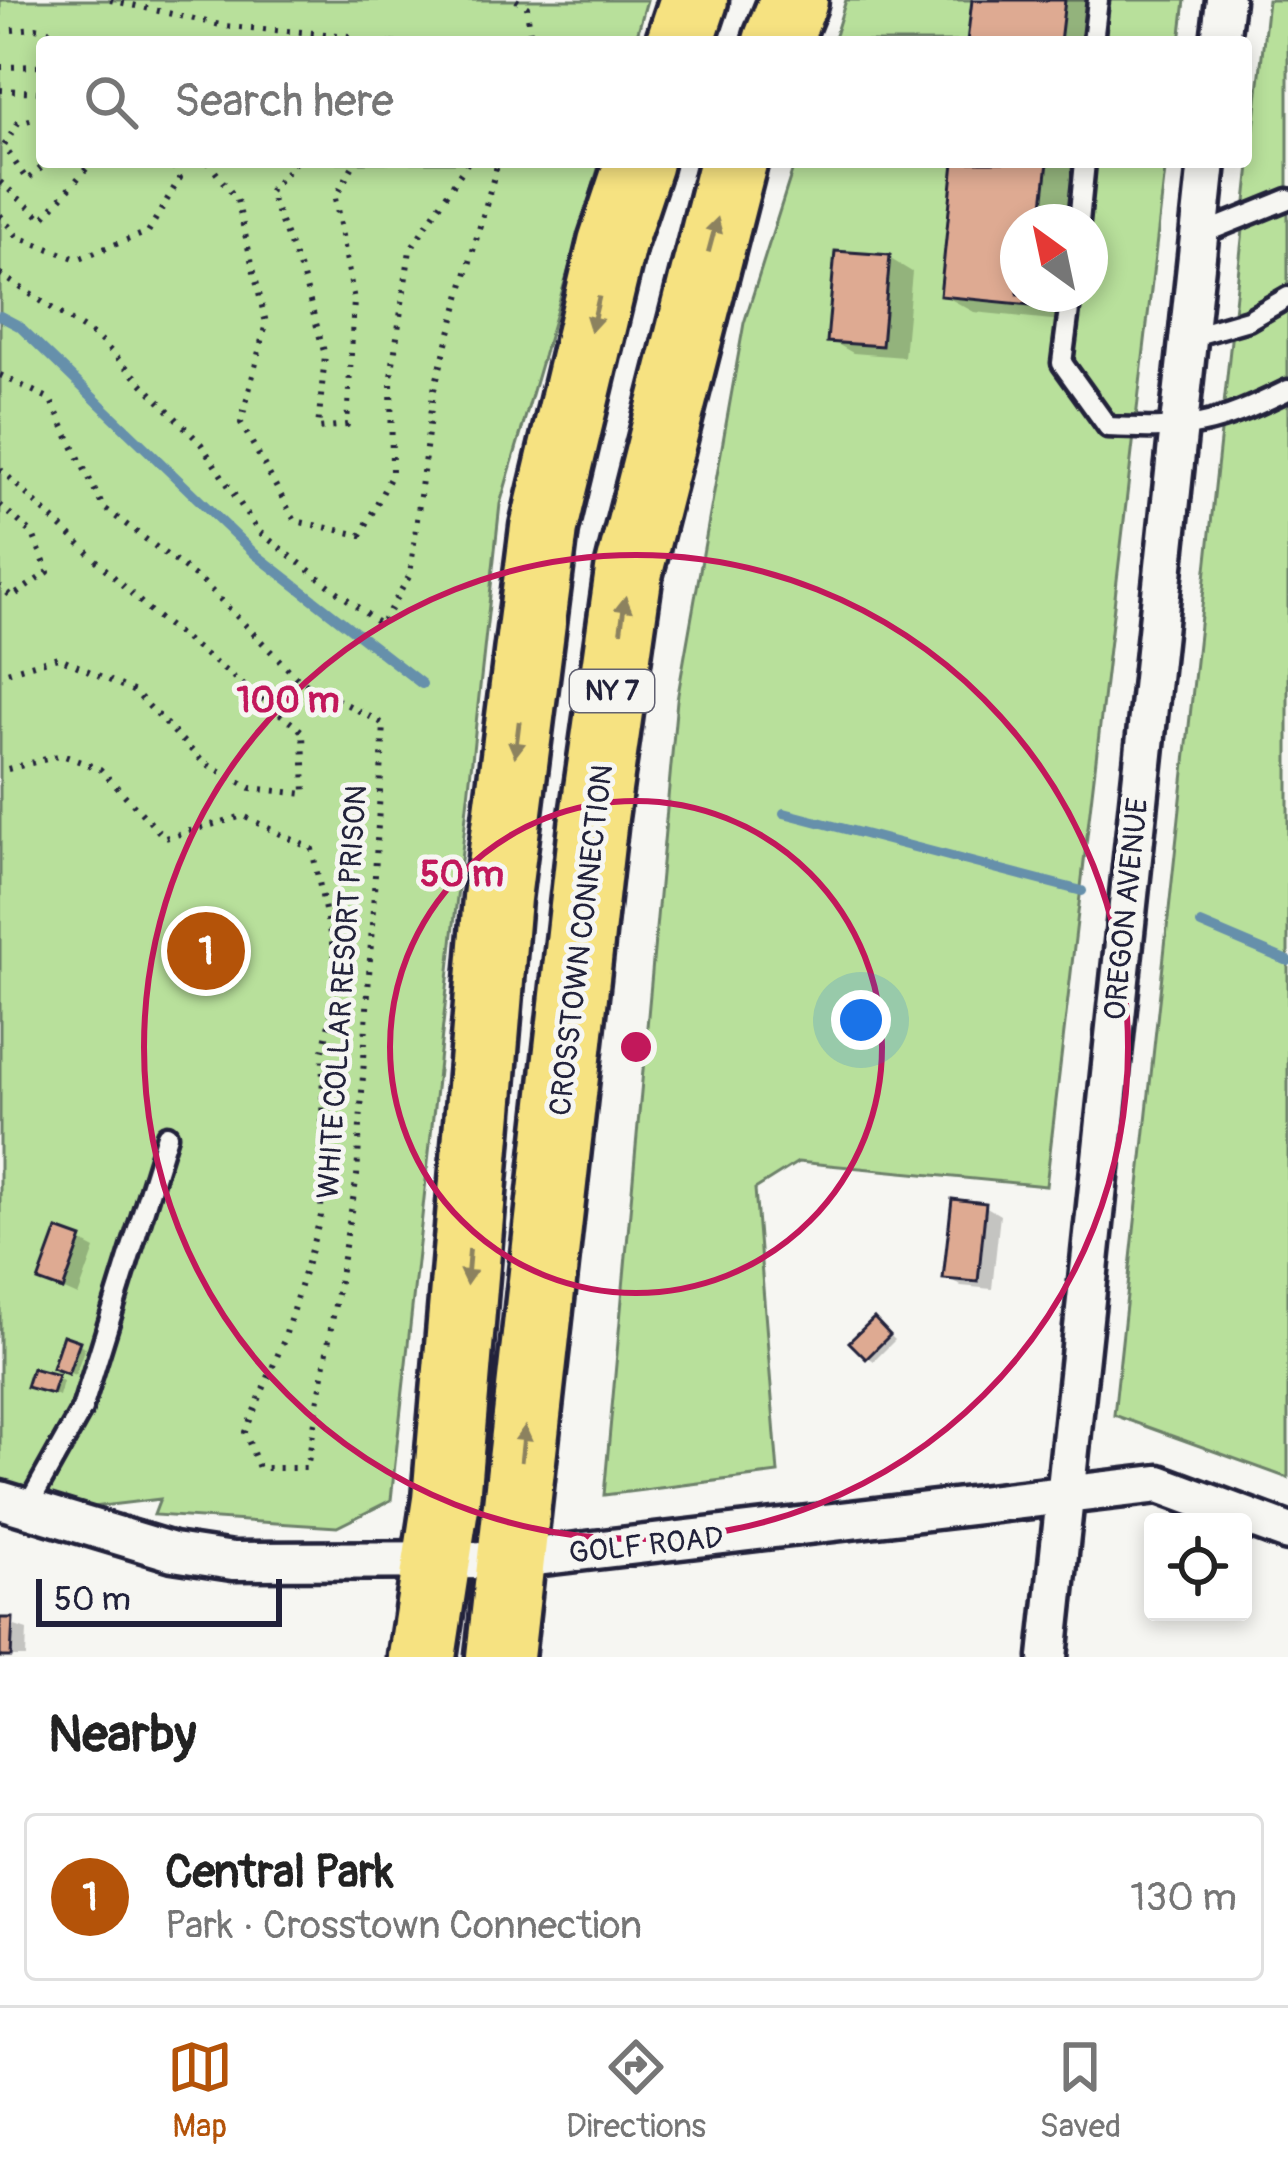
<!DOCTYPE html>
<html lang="en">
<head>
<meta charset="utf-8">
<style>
  body { margin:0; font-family:Pangolin,sans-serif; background:#f2f2f2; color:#222 }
  .controls { position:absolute; right:36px; bottom:36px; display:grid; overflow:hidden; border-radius:12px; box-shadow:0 6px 18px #0003 }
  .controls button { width:108px; height:108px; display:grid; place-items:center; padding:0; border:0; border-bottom:3px solid #e0e0e0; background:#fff; color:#222; font:60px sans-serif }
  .compass { position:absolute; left:1000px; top:204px; width:108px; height:108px; border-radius:50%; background:#fff; box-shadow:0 6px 18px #0003; rotate:327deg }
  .scale { position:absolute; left:36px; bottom:30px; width:246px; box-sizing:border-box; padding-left:12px; border:6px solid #22223b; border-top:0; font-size:33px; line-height:42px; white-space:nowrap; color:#22223b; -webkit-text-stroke:9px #f6f6f2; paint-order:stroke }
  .you { position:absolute; left:861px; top:1020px; width:42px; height:42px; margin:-30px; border:9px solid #fff; border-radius:50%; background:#1a73e8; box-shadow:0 0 0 18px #1a73e833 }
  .badge { display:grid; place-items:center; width:78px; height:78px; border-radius:50%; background:#b45309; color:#fff; font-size:39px; font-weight:700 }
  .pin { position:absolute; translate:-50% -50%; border:6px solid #fff; box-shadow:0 3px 12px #0006 }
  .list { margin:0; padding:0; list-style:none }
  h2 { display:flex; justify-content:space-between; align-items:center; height:156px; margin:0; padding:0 48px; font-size:51px }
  h2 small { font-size:39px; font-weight:400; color:#767676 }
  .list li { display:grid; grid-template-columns:78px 1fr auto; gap:36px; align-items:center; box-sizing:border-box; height:168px; margin:0 24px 24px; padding:0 24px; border:3px solid #e0e0e0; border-radius:12px }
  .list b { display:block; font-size:45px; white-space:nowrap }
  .list p { margin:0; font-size:39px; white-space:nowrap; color:#767676 }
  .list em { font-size:39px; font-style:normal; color:#767676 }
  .icon { flex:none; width:66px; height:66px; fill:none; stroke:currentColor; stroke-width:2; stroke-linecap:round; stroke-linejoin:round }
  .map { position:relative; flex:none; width:1288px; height:1657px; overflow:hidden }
  .search { position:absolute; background:#fff; box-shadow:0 6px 18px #0003; left:36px; right:36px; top:36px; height:132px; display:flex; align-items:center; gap:30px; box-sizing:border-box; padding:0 42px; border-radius:12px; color:#767676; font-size:45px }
  .sheet { height:348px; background:#fff }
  nav { display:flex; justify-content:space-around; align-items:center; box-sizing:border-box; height:168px; border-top:3px solid #e0e0e0; background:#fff; font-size:33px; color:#767676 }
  nav a { display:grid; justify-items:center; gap:6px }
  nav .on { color:#b45309 }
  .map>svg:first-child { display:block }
  .green { fill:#b8e09b; stroke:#6d816b; stroke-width:3; fill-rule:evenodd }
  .shadow { fill:#0003 }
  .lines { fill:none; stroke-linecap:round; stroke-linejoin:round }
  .stream { stroke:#6690ab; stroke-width:10 }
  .building { fill:#deaa92; stroke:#22223b; stroke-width:3 }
  .lane-casing { stroke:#22223b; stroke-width:27 }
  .street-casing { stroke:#22223b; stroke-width:45 }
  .highway-casing { stroke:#22223b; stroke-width:75 }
  .path { stroke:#22223b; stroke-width:6; stroke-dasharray:3 9; stroke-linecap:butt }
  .lane { stroke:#f6f6f2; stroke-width:18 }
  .street { stroke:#f6f6f2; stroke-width:36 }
  .highway { stroke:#f6e281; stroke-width:66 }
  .oneway { fill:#8c825e }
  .ring { fill:none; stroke:#c2185b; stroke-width:6 }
  .labels { text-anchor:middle; stroke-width:10; stroke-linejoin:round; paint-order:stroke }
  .shield { fill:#f6f6f2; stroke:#626272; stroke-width:3 }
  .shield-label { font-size:27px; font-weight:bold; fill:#22223b }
  .street-label { font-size:30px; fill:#22223b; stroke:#f6f6f2 }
  .centre { fill:#c2185b; stroke:#f6f6f2; stroke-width:6 }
  .ring-label { font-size:36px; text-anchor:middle; font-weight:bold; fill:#c2185b; stroke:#f6f6f2; stroke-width:10; stroke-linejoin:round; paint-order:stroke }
</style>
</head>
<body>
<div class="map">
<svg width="1288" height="1657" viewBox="0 0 1288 1657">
  <rect width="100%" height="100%" fill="#f6f6f2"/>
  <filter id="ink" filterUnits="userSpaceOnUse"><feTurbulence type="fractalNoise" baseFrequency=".00833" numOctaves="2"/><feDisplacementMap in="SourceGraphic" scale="24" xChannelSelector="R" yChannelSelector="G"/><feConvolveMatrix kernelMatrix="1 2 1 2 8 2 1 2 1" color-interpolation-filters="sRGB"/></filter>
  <g filter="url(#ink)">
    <!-- green -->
    <path class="green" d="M0,0H647L635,42H42V162H600L500,504L391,1500L337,1527L154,1515L160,1499L68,1510L0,1480Z
      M846,0H1185L1180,42H833Z
      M1268,0H1288V1478L1114,1415Z
      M795,162H1166L1046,1186L798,1162L755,1189L778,1473L604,1495L677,700L744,323ZM1018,222H1090V294H1018Z"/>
    <!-- shadow -->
    <path class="shadow" d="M975,0H1096L1092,42H970Z
      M957,162H1079L1073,222H1018V294H1065L1062,321L974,312L943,295Z
      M889,258L912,272L904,357L853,353L830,340Z
      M985,1206L1000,1215L992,1289L961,1286L947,1277Z
      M80,1241L95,1249L78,1296L42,1280Z
      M880,1325L895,1340L874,1361L868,1357Z
      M79,1344L85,1347L75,1375L62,1370Z
      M57,1378L63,1381L59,1396L36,1389Z
      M0,1621L27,1630L26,1657H0Z"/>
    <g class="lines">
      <!-- stream -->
      <path class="stream" d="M0,316L19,326L255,554L422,684
        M784,813L1082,891
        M1201,924L1288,961"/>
    </g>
    <!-- building -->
    <path class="building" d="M972,0H1065L1060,42H967Z
      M954,162H1048L1041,222H1018V294H1034L1032,305L940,296Z
      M835,251L890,255L882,346L827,342Z
      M952,1199L986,1203L978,1282L943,1279Z
      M57,1229L82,1238L63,1290L38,1281Z
      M874,1318L890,1335L866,1359L849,1342Z
      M63,1335L80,1341L68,1374L52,1368Z
      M32,1368L58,1375L52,1394L26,1387Z
      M0,1618H13L11,1657H0Z"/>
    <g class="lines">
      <!-- lane casing -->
      <g class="lane-casing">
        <path id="lane" d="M1093,42L1098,0
          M1079,222L1085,162
          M1199,235L1288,199
          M1071,294L1062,363L1108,427C1191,431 1214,426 1288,390
          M1189,337L1248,320L1288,297
          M26,1509L82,1409L167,1135"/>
      </g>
      <!-- street casing -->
      <g class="street-casing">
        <path id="street" d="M1220,42L1225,0
          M0,1500L173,1552L233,1561L509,1560L1159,1484L1288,1532
          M1048,1657L1207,162"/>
      </g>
      <!-- highway casing -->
      <g class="highway-casing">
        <path id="highway" d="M680,42L694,0
          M777,42L794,0
          M422,1657L446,1500L497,898L544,528L612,243L639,162
          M500,1657L594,817L629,571L733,162"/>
      </g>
      <!-- path -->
      <path class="path" d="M110,0L225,26L351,36L353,42
        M516,0L527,7L531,42
        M0,31L36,28L92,42
        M0,67L42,66
        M0,90L42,92
        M42,117L18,123L4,146L27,180L48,162
        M208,162L237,200L266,323L241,423L295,521L361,535L392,474L391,377L410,250L468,162
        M295,162L269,192L303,277L325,355L318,428L347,425L354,300L335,198L355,162
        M0,182L43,219L92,162
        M0,215L18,237L77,259L148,232L180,178L171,162
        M0,274L99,339L201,444L258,531L381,625L410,575L433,393L498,162
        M0,375L50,399L103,507L204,583L298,679L384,724L357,1176L307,1468H259L245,1432L284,1340L321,1216L323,1051L339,976L312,849L243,816L165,838L100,769L62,755L0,771
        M0,469L152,613L303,732L305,794L251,788L203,762L135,692L58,657L0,674
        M0,505L33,534L48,572L12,597L0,586"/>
      <!-- lane -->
      <use href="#lane" class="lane"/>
      <!-- street -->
      <use href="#street" class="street"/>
      <!-- highway -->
      <use href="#highway" class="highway"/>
    </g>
    <!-- one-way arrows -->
    <defs><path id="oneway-solid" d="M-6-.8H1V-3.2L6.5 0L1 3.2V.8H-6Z" transform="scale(3)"/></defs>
    <g class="oneway">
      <use href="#oneway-solid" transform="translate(713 235) rotate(-75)"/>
      <use href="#oneway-solid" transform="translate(595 314) rotate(103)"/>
      <use href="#oneway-solid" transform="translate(623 614) rotate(-82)"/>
      <use href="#oneway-solid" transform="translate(517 739) rotate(97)"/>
      <use href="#oneway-solid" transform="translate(468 1267) rotate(95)"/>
      <use href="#oneway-solid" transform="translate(523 1444) rotate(-84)"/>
    </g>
  </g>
  <!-- distance rings -->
  <g class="ring">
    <circle cx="636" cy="1047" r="246"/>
    <circle cx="636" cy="1047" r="492"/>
  </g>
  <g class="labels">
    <!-- shield labels -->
    <rect class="shield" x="570" y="670" width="84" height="42" rx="9"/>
    <g class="shield-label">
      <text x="612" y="700">NY 7</text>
    </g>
    <!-- street labels -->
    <g class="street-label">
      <text transform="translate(1126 909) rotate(-84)" y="10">OREGON AVENUE</text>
      <text transform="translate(581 940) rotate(-83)" y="10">CROSSTOWN CONNECTION</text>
      <text transform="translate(342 992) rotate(-86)" y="10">WHITE COLLAR RESORT PRISON</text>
      <text transform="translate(646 1545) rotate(-6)" y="10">GOLF ROAD</text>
    </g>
  </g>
  <circle cx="636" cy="1047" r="18" class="centre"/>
  <g class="ring-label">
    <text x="288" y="712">100 m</text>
    <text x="462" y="886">50 m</text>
  </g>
</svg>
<div class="controls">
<button><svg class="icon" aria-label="locate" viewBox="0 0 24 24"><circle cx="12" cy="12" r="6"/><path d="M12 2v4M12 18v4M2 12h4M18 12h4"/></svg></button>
</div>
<svg class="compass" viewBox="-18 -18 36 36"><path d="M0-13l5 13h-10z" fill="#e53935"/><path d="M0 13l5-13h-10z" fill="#767676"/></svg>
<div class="scale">50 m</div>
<div class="you"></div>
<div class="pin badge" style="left:206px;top:951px">1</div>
<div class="search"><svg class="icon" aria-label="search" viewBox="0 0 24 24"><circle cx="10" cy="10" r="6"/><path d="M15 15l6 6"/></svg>Search here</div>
</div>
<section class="sheet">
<h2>Nearby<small></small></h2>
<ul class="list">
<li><span class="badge">1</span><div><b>Central Park</b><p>Park · Crosstown Connection</p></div><em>130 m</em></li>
</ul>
</section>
<nav>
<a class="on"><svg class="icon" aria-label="map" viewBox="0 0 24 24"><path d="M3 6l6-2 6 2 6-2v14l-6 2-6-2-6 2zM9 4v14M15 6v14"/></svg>Map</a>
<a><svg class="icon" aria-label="directions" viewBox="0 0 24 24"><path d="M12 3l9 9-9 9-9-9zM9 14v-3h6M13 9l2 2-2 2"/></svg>Directions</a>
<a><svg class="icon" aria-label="saved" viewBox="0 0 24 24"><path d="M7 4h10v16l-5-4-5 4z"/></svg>Saved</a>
</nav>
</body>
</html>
